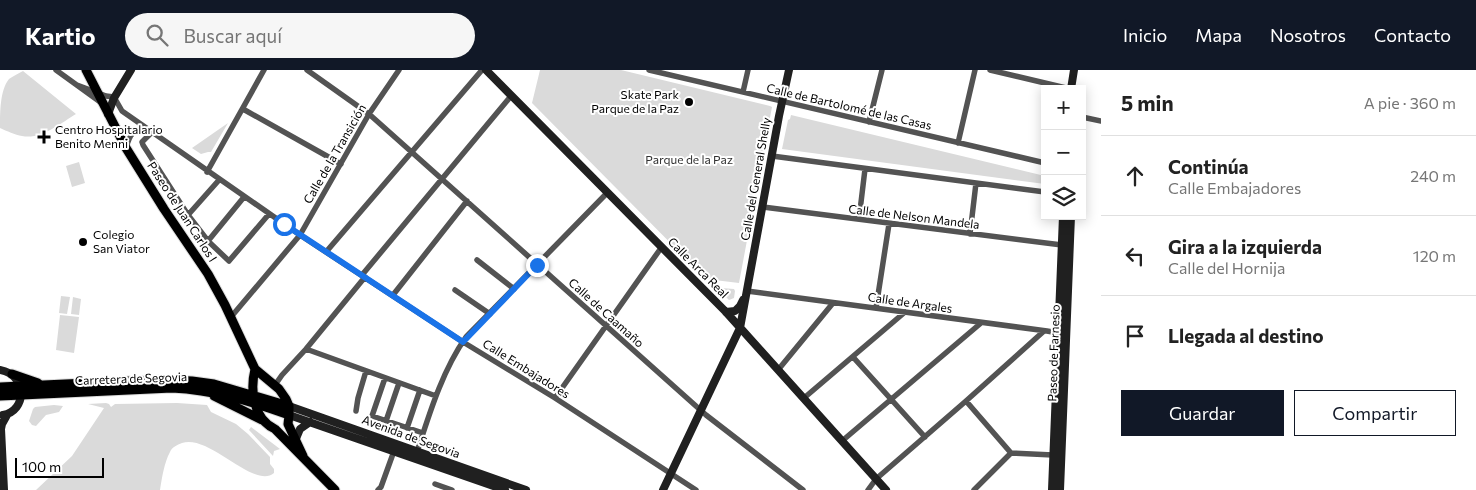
<!DOCTYPE html>
<html lang="es">
<head>
<meta charset="utf-8">
<style>
  body { margin:0; font-family:Commissioner,sans-serif; background:#f6f6f6; color:#222 }
  .controls { position:absolute; right:15px; top:15px; display:grid; overflow:hidden; border-radius:0px; box-shadow:0 2px 12px #0003 }
  .controls button { width:45px; height:45px; display:grid; place-items:center; padding:0; border:0; border-bottom:1px solid #e0e0e0; background:#fff; color:#222; font:25px sans-serif }
  .scale { position:absolute; left:15px; bottom:12px; width:89px; box-sizing:border-box; padding-left:5px; border:2px solid #000; border-top:0; font-size:14px; line-height:18px; white-space:nowrap; color:#000; -webkit-text-stroke:4px #fff; paint-order:stroke }
  .stop { position:absolute; width:15px; height:15px; margin:-11px; border:4px solid #1a73e8; border-radius:50%; background:#fff }
  .stop.end { background:#1a73e8; border-color:#fff; box-shadow:0 1px 5px #0008 }
  .list { margin:0; padding:0; list-style:none }
  h2 { display:flex; justify-content:space-between; align-items:center; height:65px; margin:0; padding:0 20px; font-size:21px }
  h2 small { font-size:16px; font-weight:400; color:#767676 }
  .list li { display:grid; grid-template-columns:32px 1fr auto; gap:15px; align-items:center; box-sizing:border-box; height:80px; padding:0 20px; border-top:1px solid #e0e0e0 }
  .list b { display:block; font-size:19px; white-space:nowrap }
  .list p { margin:0; font-size:16px; white-space:nowrap; color:#767676 }
  .list em { font-size:16px; font-style:normal; color:#767676 }
  .actions { display:flex; gap:10px; padding:15px 20px }
  .actions a { flex:1; padding:11px 0; border:1px solid #111827; border-radius:0px; text-align:center; font-size:18px; color:#111827 }
  .actions .main { background:#111827; color:#fff }
  .icon { flex:none; width:28px; height:28px; fill:none; stroke:currentColor; stroke-width:2; stroke-linecap:round; stroke-linejoin:round }
  .map { position:relative; flex:none; width:1101px; height:420px; overflow:hidden }
  header { display:flex; align-items:center; gap:30px; box-sizing:border-box; height:70px; padding:0 25px; background:#111827; color:#fff }
  header strong { font-size:24px }
  nav { display:flex; gap:28px; margin-inline-start:auto; font-size:18px }
  .search { width:350px; height:45px; background:#f6f6f6; display:flex; align-items:center; gap:12px; box-sizing:border-box; padding:0 18px; border-radius:28px; color:#767676; font-size:19px }
  main { display:flex }
  aside { flex:1; background:#fff }
  .map>svg:first-child { display:block }
  .green { fill:#dadada }
  .lines { fill:none; stroke-linecap:round; stroke-linejoin:round }
  .primary-casing { stroke:#dbdbdb; stroke-width:11 }
  .street { stroke:#535353; stroke-width:5.5 }
  .secondary { stroke:#202020; stroke-width:8 }
  .primary { stroke:#000; stroke-width:9 }
  .route { stroke:#1a73e8; stroke-width:6 }
  .poi-dot { fill:#000; stroke:#fff; stroke-width:2 }
  .labels { text-anchor:middle; stroke-width:4; stroke-linejoin:round; paint-order:stroke }
  .poi-label { font-size:12px; fill:#000; stroke:#fff; text-anchor:start }
  .street-label { font-size:12px; fill:#000; stroke:#fff }
  .park-label { font-size:12px; fill:#313131; stroke:#fff }
</style>
</head>
<body>
<header>
<strong>Kartio</strong>
<div class="search"><svg class="icon" aria-label="search" viewBox="0 0 24 24"><circle cx="10" cy="10" r="6"/><path d="M15 15l6 6"/></svg>Buscar aquí</div>
<nav><a>Inicio</a><a>Mapa</a><a>Nosotros</a><a>Contacto</a></nav>
</header>
<main>
<div class="map">
<svg width="1101" height="420" viewBox="0 0 1101 420">
  <rect width="100%" height="100%" fill="#fff"/>
  <!-- green -->
  <path class="green" d="M540,0H621L770,36L772,37L739,213L706,209L532,33Z
    M23,1L76,44C61,53 41,70 22,66C15,65 7,61 0,58C0,42 0,20 9,9C13,6 18,4 23,1Z
    M791,45L1045,106V114L782,79L788,50L790,49Z
    M228,53L211,82H208L201,84L192,78Z
    M79,92L85,113L72,117L66,96Z
    M721,218L734,219L735,221L734,228L729,230L719,220Z
    M61,226L70,227L67,244L59,243Z
    M73,227L81,229L79,245L71,244Z
    M60,245L79,247L74,283L56,280Z
    M106,333L109,334L111,337L115,334L177,333L207,335L211,342L236,354L248,364L270,387V394L274,399V403C254,420 210,364 182,373C177,375 172,377 170,382C164,393 162,408 160,420H36L72,386L104,338L88,334Z
    M54,335L63,336L59,342L46,345L36,356L32,355L29,351L33,339L35,337Z
    M251,357L280,379L274,381L273,386L249,360Z"/>
  <g class="lines">
    <!-- primary casing -->
    <g class="primary-casing">
      <path id="primary" d="M86,0L126,78L164,139L208,204L225,235L255,299L279,319L286,329L289,336V345L288,354L303,386
        M255,299C250,320 253,349 275,359L335,420
        M12,304L38,313
        M0,317L130,311L171,310L192,311L214,314L289,336
        M0,326L172,318C214,320 250,331 289,345
        M214,326L262,350"/>
    </g>
    <!-- street -->
    <path class="street" d="M56,0L103,34
      M307,0L369,44L706,345L803,420
      M649,0L1045,93
      M990,0L1066,18
      M77,15L106,26L114,27L122,41L300,165L463,272L555,328L696,420
      M743,22L748,0
      M243,39L341,94
      M1082,47L1101,51
      M869,52L882,0
      M152,62L142,72L143,75L188,145L208,171L229,191L269,144
      M958,73L975,0
      M126,78C130,64 132,60 148,59
      M772,86L1045,122
      M207,102L264,0
      M763,137L1062,175
      M188,145L219,110
      M859,149L865,99
      M970,164L976,113
      M208,171L244,127
      M326,182L482,0
      M477,190L514,219
      M362,205L511,26
      M455,220L490,244
      M747,221L1047,261L1058,263L1060,266
      M393,225L467,131
      M876,238L889,154
      M231,247L300,165L369,44L399,0
      M306,279L436,326
      M853,287L925,367
      M778,300L833,233
      M385,308L372,346L423,363
      M275,315L282,305L306,279L365,207
      M555,328L661,178
      M804,328L905,242
      M966,331L1011,383
      M356,341L358,328L366,301
      M386,351L399,313
      M407,358L420,320
      M842,371L981,253
      M416,385C429,345 442,301 466,267L607,123
      M435,414L452,420
      M378,420L381,417L394,381
      M868,420L876,409L966,331L1044,261
      M974,420L1011,383L1053,385"/>
    <!-- secondary -->
    <path class="secondary" d="M486,0L726,242L886,420
      M1071,19L1074,0
      M108,44L114,28L131,0
      M726,242L735,241L740,236L743,230
      M0,300C28,305 27,341 3,345
      M289,336L526,420
      M289,345L505,420
      M295,371L300,359L310,352
      M4,420L1,359L2,354L7,345
      M663,420L740,258L779,46L789,0
      M1052,420L1063,146
      M1060,420L1071,146"/>
    <!-- primary -->
    <use href="#primary" class="primary"/>
  </g>
  <g class="lines">
    <!-- route -->
    <path class="route" d="M284,154L463,272L537,195"/>
  </g>
  <!-- markers -->
  <g class="poi-dot">
    <circle cx="689" cy="32" r="5"/>
    <path d="M41.5 59.5h5v5h5v5h-5v5h-5v-5h-5v-5h5z"/>
    <circle cx="83" cy="172" r="5"/>
  </g>
  <g class="labels">
    <!-- poi labels -->
    <g class="poi-label">
      <text x="679" y="29" text-anchor="end">Skate Park<tspan x="679" dy="14">Parque de la Paz</tspan></text>
      <text x="55" y="64">Centro Hospitalario<tspan x="55" dy="14">Benito Menni</tspan></text>
      <text x="93" y="169">Colegio<tspan x="93" dy="14">San Viator</tspan></text>
    </g>
    <!-- street labels -->
    <g class="street-label">
      <text transform="translate(849 37) rotate(13)" y="4">Calle de Bartolomé de las Casas</text>
      <text transform="translate(335 84) rotate(-60)" y="4">Calle de la Transición</text>
      <text transform="translate(756 109) rotate(-80)" y="4">Calle del General Shelly</text>
      <text transform="translate(182 142) rotate(57)" y="4">Paseo de Juan Carlos I</text>
      <text transform="translate(914 147) rotate(7)" y="4">Calle de Nelson Mandela</text>
      <text transform="translate(698 198) rotate(45)" y="4">Calle Arca Real</text>
      <text transform="translate(910 233) rotate(8)" y="4">Calle de Argales</text>
      <text transform="translate(606 243) rotate(42)" y="4">Calle de Caamaño</text>
      <text transform="translate(1054 283) rotate(-88)" y="4">Paseo de Farnesio</text>
      <text transform="translate(526 299) rotate(32)" y="4">Calle Embajadores</text>
      <text transform="translate(131 309) rotate(-2)" y="4">Carretera de Segovia</text>
      <text transform="translate(411 367) rotate(20)" y="4">Avenida de Segovia</text>
    </g>
    <!-- park labels -->
    <g class="park-label">
      <text x="689" y="94">Parque de la Paz</text>
    </g>
  </g>
</svg>
<div class="controls">
<button>+</button>
<button>−</button>
<button><svg class="icon" aria-label="layers" viewBox="0 0 24 24"><path d="M12 4l9 5-9 5-9-5zM3 14l9 5 9-5"/></svg></button>
</div>
<div class="scale">100 m</div>
<div class="stop" style="left:284px;top:154px"></div>
<div class="stop end" style="left:537px;top:195px"></div>
</div>
<aside>
<h2>5 min<small>A pie · 360 m</small></h2>
<ul class="list">
<li><svg class="icon" aria-label="ahead" viewBox="0 0 24 24"><path d="M12 20V5M6 11l6-6 6 6"/></svg><div><b>Continúa</b><p>Calle Embajadores</p></div><em>240 m</em></li>
<li><svg class="icon" aria-label="left" viewBox="0 0 24 24"><path d="M17 20v-9H6M10 6l-5 5 5 5"/></svg><div><b>Gira a la izquierda</b><p>Calle del Hornija</p></div><em>120 m</em></li>
<li><svg class="icon" aria-label="arrive" viewBox="0 0 24 24"><path d="M6 21V4h12l-3 4 3 4H6"/></svg><div><b>Llegada al destino</b></div></li>
</ul>
<div class="actions"><a class="main">Guardar</a><a>Compartir</a></div>
</aside>
</main>
</body>
</html>
